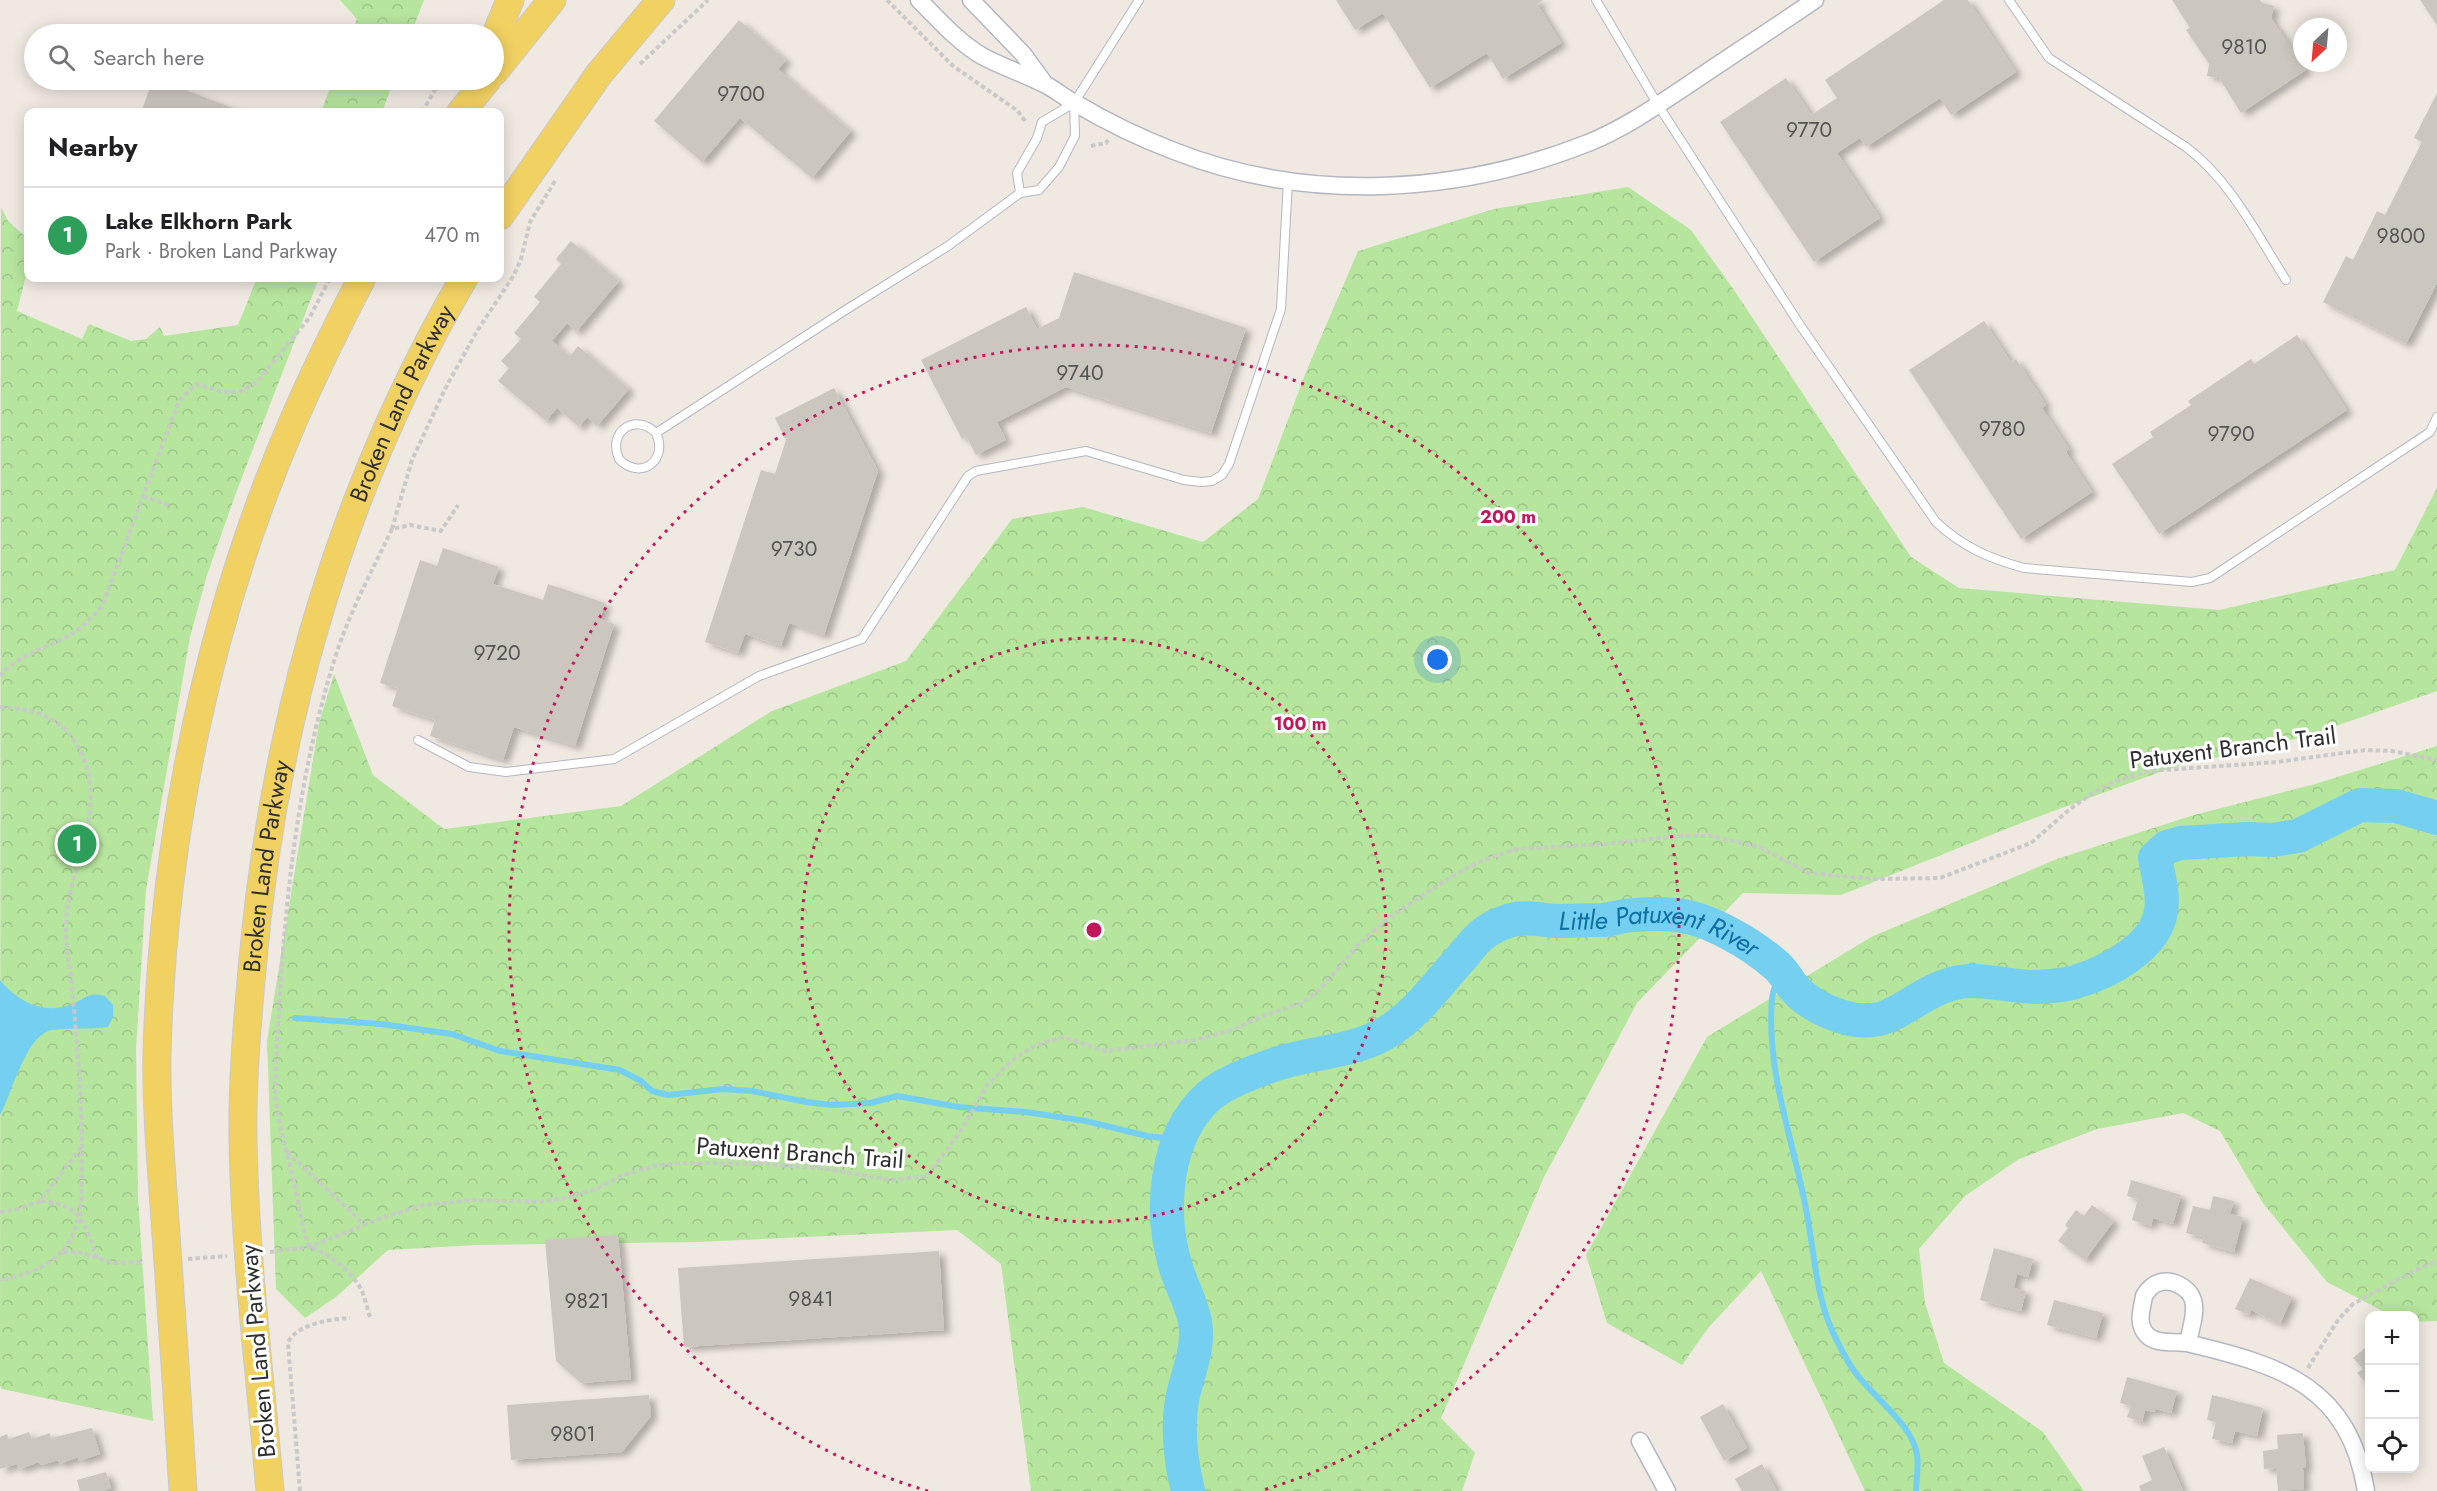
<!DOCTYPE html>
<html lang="en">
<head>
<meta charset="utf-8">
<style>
  body { margin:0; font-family:Jost,sans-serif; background:#f2f2f2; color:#202124 }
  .controls { position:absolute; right:18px; bottom:18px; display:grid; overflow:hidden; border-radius:12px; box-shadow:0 3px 15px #0003 }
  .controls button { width:54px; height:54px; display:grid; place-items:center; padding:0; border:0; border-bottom:2px solid #e0e0e0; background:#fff; color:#202124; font:30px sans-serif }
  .compass { position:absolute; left:2293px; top:18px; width:54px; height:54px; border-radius:50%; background:#fff; box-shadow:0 3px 15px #0003; rotate:206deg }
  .you { position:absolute; left:1438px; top:660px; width:21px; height:21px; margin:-15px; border:4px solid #fff; border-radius:50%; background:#1a73e8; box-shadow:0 0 0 9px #1a73e833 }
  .badge { display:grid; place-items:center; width:39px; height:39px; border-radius:50%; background:#db2777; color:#fff; font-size:20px; font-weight:700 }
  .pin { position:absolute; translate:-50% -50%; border:3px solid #fff; box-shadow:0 2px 6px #0006 }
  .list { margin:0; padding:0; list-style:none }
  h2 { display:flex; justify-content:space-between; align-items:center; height:78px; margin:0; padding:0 24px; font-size:26px }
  h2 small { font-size:20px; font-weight:400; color:#757577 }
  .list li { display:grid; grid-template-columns:39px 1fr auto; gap:18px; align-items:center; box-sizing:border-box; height:96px; padding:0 24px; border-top:2px solid #e0e0e0 }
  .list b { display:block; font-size:22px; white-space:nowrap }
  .list p { margin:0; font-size:20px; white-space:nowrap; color:#757577 }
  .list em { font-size:20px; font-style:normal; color:#757577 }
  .icon { flex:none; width:33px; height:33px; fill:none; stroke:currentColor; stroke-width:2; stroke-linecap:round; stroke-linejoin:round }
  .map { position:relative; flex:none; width:2437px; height:1491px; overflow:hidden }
  .search { position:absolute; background:#fff; box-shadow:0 3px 15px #0003; left:24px; top:24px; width:480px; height:66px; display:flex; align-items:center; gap:15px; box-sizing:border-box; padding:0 21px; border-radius:33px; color:#757577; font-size:22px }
  .panel { position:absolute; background:#fff; box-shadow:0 3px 15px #0003; left:24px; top:108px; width:480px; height:174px; border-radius:12px }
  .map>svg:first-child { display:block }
  .forest { fill:url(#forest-crowns) }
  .water { fill:#75cff0 }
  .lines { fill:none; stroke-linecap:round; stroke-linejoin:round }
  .stream { stroke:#75cff0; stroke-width:6 }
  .river { stroke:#75cff0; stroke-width:34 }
  .building { fill:#cbc7bf; filter:url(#shadow) }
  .lane-casing { stroke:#b4b7c1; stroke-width:10 }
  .street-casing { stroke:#b4b7c1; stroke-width:19 }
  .primary-casing { stroke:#c9c9c9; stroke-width:29 }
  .path { stroke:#c9c9c9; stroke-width:4; stroke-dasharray:4.5 3; stroke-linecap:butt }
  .lane { stroke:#fff; stroke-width:8 }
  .street { stroke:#fff; stroke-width:16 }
  .primary { stroke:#f2d163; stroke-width:27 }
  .ring { fill:none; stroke:#c2185b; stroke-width:3; stroke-dasharray:3 6 }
  .labels { text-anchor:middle; stroke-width:6; stroke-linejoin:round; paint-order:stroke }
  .number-label { font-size:21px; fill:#555452 }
  .street-label { font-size:24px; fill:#2e2e2e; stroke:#fff }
  .water-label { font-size:26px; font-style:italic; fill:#0d6fa3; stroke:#fff }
  .centre { fill:#c2185b; stroke:#fff; stroke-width:3 }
  .ring-label { font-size:18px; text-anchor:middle; font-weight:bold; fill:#c2185b; stroke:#fff; stroke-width:6; stroke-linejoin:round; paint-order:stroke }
</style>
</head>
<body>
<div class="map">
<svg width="2437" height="1491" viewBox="0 0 2437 1491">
  <defs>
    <pattern id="forest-crowns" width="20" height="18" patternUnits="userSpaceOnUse" patternTransform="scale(1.5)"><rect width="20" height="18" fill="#b6e59e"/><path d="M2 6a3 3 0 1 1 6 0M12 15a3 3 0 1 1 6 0" fill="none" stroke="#9dc588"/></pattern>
    <filter id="shadow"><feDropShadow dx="6" dy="4" stdDeviation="3" flood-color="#0004"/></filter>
  </defs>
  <rect width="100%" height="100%" fill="#efe9e1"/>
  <!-- forest -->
  <path class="forest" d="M340,0H424L411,34H351L357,19Z
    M333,80H394L382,112H321Z
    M1628,187L1691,230L1734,290L1911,557L1959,588L2219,610L2395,570L2437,488V691L2304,737L2168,769L2016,825L1841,895L1743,893L1637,1003L1544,1177L1441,1418L1475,1453L1462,1491H1031L1001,1264L957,1230L697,1242L476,1245L388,1250L336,1297L305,1318L276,1289L267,1041L319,723L334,674L373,775L444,829L621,806L772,711L906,661L1012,519L1083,507L1203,542L1258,499L1306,372L1358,251L1494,209Z
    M1,207L8,221L28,239V268L17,311L82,339L89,324L131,341L146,339L160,327L164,336L238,325L257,278H319L237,490L207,575L190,637L146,890L136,1049L138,1197L153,1421L2,1389L0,1386Z
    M2437,746V1321L2415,1322L2414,1316L2390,1315L2327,1282L2263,1203L2220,1131L2183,1113L2097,1129L2019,1159L1965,1196L1919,1249L1925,1303L1944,1363L2043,1432L2084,1491H1865L1761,1271L1709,1327L1682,1365L1607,1323L1586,1255L1707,1037L1871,937L2057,859L2194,815L2315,784Z"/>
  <!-- water -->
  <path class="water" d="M0,980C19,1003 46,1016 75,1003C88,997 88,992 105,996L113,1005V1017L108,1027C89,1030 71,1027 52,1030C26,1034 12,1094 0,1115Z"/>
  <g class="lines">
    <!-- stream -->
    <path class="stream" d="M1780,968C1778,978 1773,989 1772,999C1766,1072 1793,1139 1806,1209C1815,1254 1815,1299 1837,1341C1842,1351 1848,1363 1855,1372C1873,1397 1913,1425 1917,1455C1919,1466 1916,1480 1916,1491
      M295,1018L381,1024L452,1034L500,1051L620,1070L641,1081L652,1091L668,1095L723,1089L752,1091L806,1102L832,1105L870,1103L897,1096L959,1107L1026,1112L1086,1121L1147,1136L1180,1140"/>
    <!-- river -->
    <path class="river" id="s1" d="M1188,1491C1180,1458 1176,1424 1184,1391C1190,1367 1199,1347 1195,1322C1192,1304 1183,1289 1177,1271C1159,1215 1163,1137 1209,1096C1226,1081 1258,1070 1279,1063C1314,1052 1352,1052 1384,1034C1415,1017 1438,983 1462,957C1468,950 1475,940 1483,934C1489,929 1502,923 1511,920C1526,916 1542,920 1557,921C1572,921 1589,920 1604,920C1614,919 1624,915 1635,915C1647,914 1661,913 1674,915C1707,917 1752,944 1777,966C1785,973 1789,983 1796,990C1808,1003 1827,1012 1843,1017C1893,1032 1908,996 1951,984C1979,976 2007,987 2036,987C2048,986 2063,986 2075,982C2106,973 2156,948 2161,911C2164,894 2158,875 2155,858L2167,847L2181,843L2247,839L2272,840L2298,836L2360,805L2396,806L2437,818"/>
  </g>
  <!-- building -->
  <path class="building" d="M1336,0H1543L1537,4L1561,43L1503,79L1487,53L1430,88L1383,13L1355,30Z
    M1944,0H1968L2016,72L1951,115L1940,98L1866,147L1860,138L1837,153L1880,218L1814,262L1720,122L1786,78L1811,115L1837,98L1825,80Z
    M2172,0H2260L2262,3L2274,6L2271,18L2306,70L2241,113L2219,78L2207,76L2209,64L2186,30L2190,28Z
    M2420,0H2437V25Z
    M739,20L786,60L778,69L851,131L812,178L740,118L702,162L654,121Z
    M153,80H159L243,112H141Z
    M2437,93V283L2406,344L2323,302L2346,256L2353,260L2377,211L2385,215L2422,142L2414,138Z
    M571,241L619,281L576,332L567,323L552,341L570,356L578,346L629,389L597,426L587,417L579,427L557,408L546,421L498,381L509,368L501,361L521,339L514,333L540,302L534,297L561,264L556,259Z
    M1074,272L1246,328L1211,433L1066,387L997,422L1006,440L976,455L966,436L962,439L921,360L1026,307L1037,329L1059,318Z
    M1984,321L2011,362L2016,359L2046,405L2042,408L2069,449L2066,452L2092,492L2021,539L1909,370Z
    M2297,335L2347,410L2159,534L2112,464L2153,437L2150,432L2191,405L2188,401L2251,359L2254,364Z
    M834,388L878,471L824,635L789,623L781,646L745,634L738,653L705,642L761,470L775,474L786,440L775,418Z
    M443,548L499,567L493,584L543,600L548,584L605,603L600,619L614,624L575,746L514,727L503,760L430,736L435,720L392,706L398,688L380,683L420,560L437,566Z
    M2131,1180L2181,1195L2173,1224L2153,1218L2151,1226L2132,1220L2138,1199L2127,1196Z
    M2213,1196L2234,1201L2230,1214L2243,1217L2234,1252L2202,1243L2204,1237L2186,1233L2193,1206L2210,1210Z
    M2092,1205L2114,1221L2085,1260L2058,1241L2068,1228L2065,1225L2076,1210L2084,1216Z
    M618,1235L631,1379L581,1383L556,1361L545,1240Z
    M1994,1248L2033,1259L2028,1277L2017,1274L2014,1288L2026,1291L2021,1311L1980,1300Z
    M939,1251L944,1330L684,1347L678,1268Z
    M2250,1278L2292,1297L2280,1324L2251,1310L2249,1315L2235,1309Z
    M2054,1300L2103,1313L2096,1338L2047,1325Z
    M2366,1347L2370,1352V1387L2357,1373L2363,1369L2353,1358Z
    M2127,1377L2177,1391L2171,1413L2155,1409L2154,1412L2145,1410L2142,1422L2127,1417L2131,1406L2120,1403Z
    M649,1395L651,1416L622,1452L511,1460L507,1405Z
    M2212,1395L2263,1408L2257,1436L2235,1431L2232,1443L2212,1439L2216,1422L2207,1420Z
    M1723,1404L1747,1448L1724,1461L1700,1417Z
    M92,1428L100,1454L79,1461L78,1457L60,1464L58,1460L41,1465L39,1462L19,1469L17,1464L0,1469V1437L7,1434L9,1439L29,1432L32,1439L50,1433L51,1438Z
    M2303,1433L2306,1468H2303L2304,1489L2278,1491L2276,1468L2264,1469L2263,1451L2278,1449L2277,1435Z
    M2164,1447L2183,1491H2141L2139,1486L2152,1480L2142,1456Z
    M1762,1464L1777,1491H1742L1735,1479Z
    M106,1472L111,1488L104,1491H80L77,1480Z"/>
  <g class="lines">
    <!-- lane casing -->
    <g class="lane-casing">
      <path id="lane" d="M1596,0L1658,105L1800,325L1936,522C1963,547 1988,558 2024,568L2192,582L2210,578L2430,432L2437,417
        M2009,0L2049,58L2186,147C2231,181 2256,233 2286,280
        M1020,193L1017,173L1037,138L1042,122L1074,103L1139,0
        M656,433C635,412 607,432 619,459C640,481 669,461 656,433L844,311L948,246L1020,193L1039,190L1059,167L1075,136L1074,103
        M418,740L469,767L506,772L614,759L759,676L862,639L968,476L976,471L1086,451L1184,480L1201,482L1212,481L1222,475L1229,464L1281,309L1288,181"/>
    </g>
    <!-- street casing -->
    <g class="street-casing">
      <path id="street" d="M919,0C938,19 958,42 982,56C1002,67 1025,74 1046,85C1056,90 1065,98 1075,103C1107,122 1140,138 1174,151C1306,203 1457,195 1588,143C1625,128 1658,105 1691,83C1732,55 1774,28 1815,0
        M971,0L1023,54L1045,84
        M2188,1343C2190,1330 2197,1313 2193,1300C2189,1287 2171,1278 2158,1283C2152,1285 2147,1291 2144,1296C2142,1309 2136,1324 2147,1335C2158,1346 2177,1340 2191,1344C2283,1366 2349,1387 2366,1491
        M1640,1441L1667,1491"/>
    </g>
    <!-- primary casing -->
    <g class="primary-casing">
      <g id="primary">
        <path d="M494,39L510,0"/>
        <path d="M494,72L552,0"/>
        <path d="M461,112L487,80"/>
        <path d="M500,216L599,74L661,0"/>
        <path d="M183,1491C178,1405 172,1320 166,1234C162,1174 156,1113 157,1053C163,837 208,617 294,419C315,371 338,324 362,278"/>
        <path id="s2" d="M270,1491C260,1374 245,1257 243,1140C242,1083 247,1026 252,970C273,725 340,491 464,278"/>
      </g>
    </g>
    <!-- path -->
    <path class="path" d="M887,0L953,66L1018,111L1025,121
      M640,64L708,0
      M422,112L441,80
      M1091,146L1106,143L1108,140
      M143,496L170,506
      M392,529L412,460L446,387L477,331L514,275L521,259L530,222L555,181
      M0,676C18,654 46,649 70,635C82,628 92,617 102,606L179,401L196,384L224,392H239L256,383L310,317L330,278
      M0,707C40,709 66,719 83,757C108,816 64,874 66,931C66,951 71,970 72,990C78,1047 82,1105 82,1162C81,1185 83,1208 75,1230C63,1262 32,1274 0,1280
      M287,1152L365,1225
      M41,1201C84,1205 83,1224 98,1259
      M0,1212L18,1209L40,1201L81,1148
      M63,1252H78L114,1263L144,1262
      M270,1252L309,1247L384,1217L424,1205L473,1200L540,1202L566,1198L596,1189L621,1176L654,1166L683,1163L764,1164L820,1168L892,1180L927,1176L958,1135L988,1084L1014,1059L1036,1045L1063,1037L1105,1051L1195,1040L1229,1031L1266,1015L1302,1003L1320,989L1358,945L1388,918L1454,875L1483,860L1517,849L1604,844L1680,836H1710L1759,847L1809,873L1873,879L1940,878L2031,843L2070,809L2093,793L2116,781L2149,771L2277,762L2365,750L2392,751L2437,760
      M188,1259L227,1256
      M370,1317C367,1308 365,1297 361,1289C350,1270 329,1253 309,1247C302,1226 299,1205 294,1183C287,1152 278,1123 275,1091C281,945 291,798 335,658C349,613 372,571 392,529L410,525L441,531L458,505
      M2308,1368L2338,1320L2353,1304L2414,1271L2437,1261
      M300,1491L288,1343C296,1324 331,1319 350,1318"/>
    <!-- lane -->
    <use href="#lane" class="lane"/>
    <!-- street -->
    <use href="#street" class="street"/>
    <!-- primary -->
    <use href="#primary" class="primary"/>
  </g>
  <!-- distance rings -->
  <g class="ring">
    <circle cx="1094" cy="930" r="292"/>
    <path d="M928 1491A585 585 0 1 1 1260 1491"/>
  </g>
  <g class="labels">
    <!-- number labels -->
    <g class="number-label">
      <text x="2244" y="54">9810</text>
      <text x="741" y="101">9700</text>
      <text x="1809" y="137">9770</text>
      <text x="2401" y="243">9800</text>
      <text x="1080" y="380">9740</text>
      <text x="2002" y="436">9780</text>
      <text x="2231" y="441">9790</text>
      <text x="794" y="556">9730</text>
      <text x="497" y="660">9720</text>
      <text x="811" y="1306">9841</text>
      <text x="587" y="1308">9821</text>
      <text x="573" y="1441">9801</text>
    </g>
    <!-- street labels -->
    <g class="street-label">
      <text dy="8" stroke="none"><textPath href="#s2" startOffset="1112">Broken Land Parkway</textPath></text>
      <text transform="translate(2233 748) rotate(-7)" y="8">Patuxent Branch Trail</text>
      <text dy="8" stroke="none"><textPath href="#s2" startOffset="627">Broken Land Parkway</textPath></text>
      <text transform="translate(800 1153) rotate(4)" y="8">Patuxent Branch Trail</text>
      <text transform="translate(258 1351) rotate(-95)" y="8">Broken Land Parkway</text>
    </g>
    <!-- water labels -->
    <g class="water-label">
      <text dy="9" stroke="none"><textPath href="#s1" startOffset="924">Little Patuxent River</textPath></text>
    </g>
  </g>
  <circle cx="1094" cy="930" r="9" class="centre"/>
  <g class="ring-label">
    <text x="1508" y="523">200 m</text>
    <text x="1300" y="730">100 m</text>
  </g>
</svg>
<div class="controls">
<button>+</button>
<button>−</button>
<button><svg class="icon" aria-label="locate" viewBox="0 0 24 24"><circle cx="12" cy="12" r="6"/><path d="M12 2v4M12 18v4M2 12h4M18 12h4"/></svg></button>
</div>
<svg class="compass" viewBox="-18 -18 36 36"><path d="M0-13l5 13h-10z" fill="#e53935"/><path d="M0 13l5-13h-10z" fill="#757577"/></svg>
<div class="you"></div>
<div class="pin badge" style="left:77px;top:844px;background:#2e9e5b">1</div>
<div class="search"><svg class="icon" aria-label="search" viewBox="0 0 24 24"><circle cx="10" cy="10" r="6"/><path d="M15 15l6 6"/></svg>Search here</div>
<section class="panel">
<h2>Nearby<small></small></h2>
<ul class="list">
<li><span class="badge" style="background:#2e9e5b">1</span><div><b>Lake Elkhorn Park</b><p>Park · Broken Land Parkway</p></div><em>470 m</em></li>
</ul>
</section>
</div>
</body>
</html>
